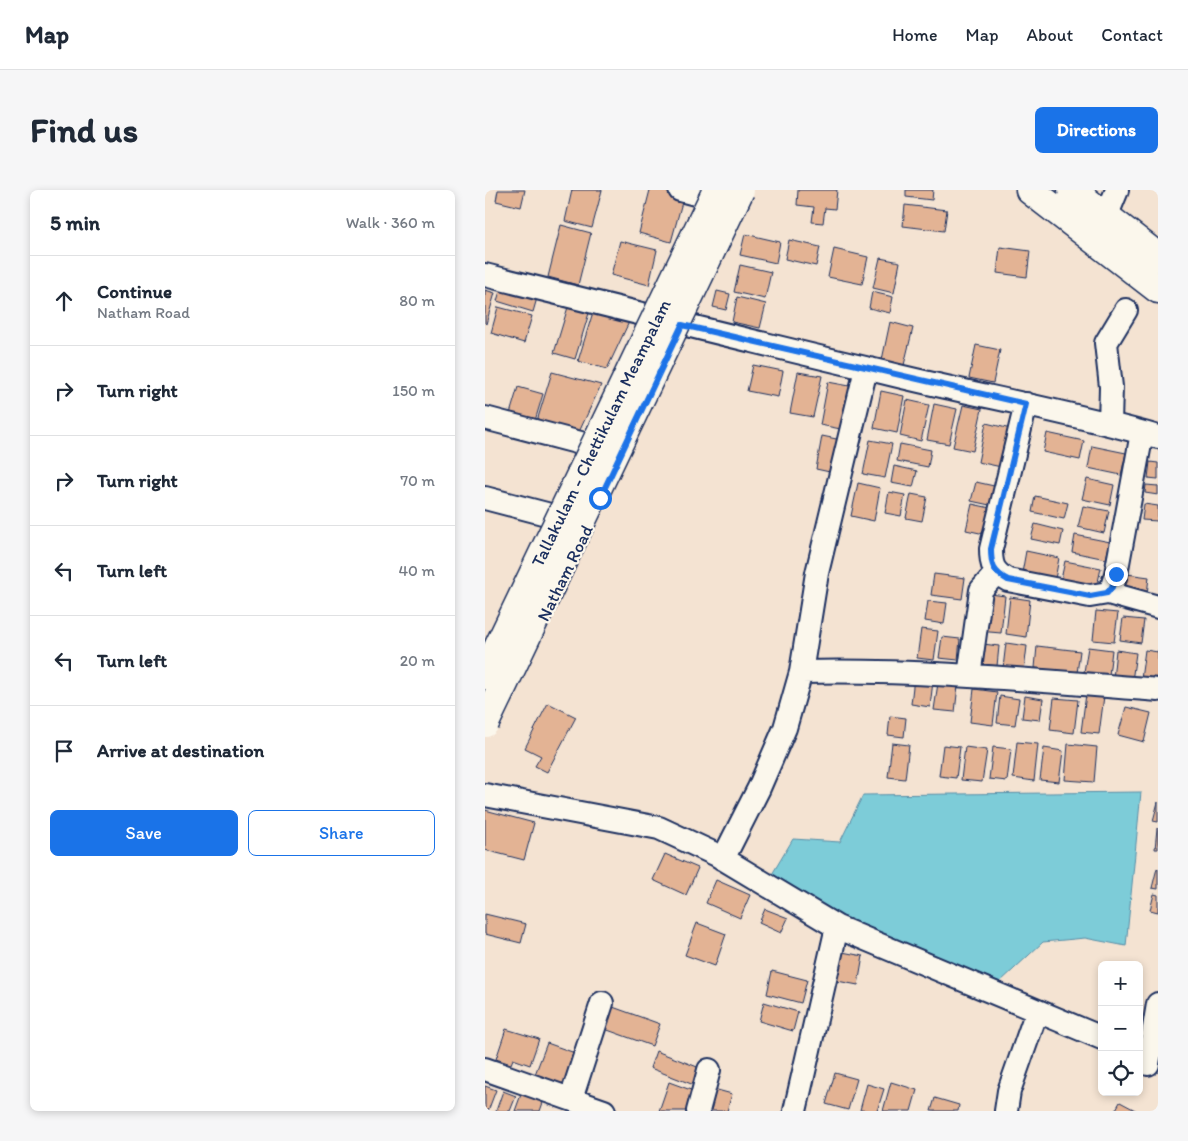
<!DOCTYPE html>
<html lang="en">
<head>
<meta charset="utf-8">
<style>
  body { margin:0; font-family:Itim,sans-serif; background:#f6f6f7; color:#1f2937 }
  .controls { position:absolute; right:15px; bottom:15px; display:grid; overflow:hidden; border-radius:8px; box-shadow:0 2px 8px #0003 }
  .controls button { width:45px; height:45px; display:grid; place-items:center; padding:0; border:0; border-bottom:1px solid #e0e1e3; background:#fff; color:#1f2937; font:25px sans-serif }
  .stop { position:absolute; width:15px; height:15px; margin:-11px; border:4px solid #1a73e8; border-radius:50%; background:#fff }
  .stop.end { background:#1a73e8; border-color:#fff; box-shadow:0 1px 5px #0008 }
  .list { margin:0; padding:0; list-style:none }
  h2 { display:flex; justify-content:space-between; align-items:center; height:65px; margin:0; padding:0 20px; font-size:21px }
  h2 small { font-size:16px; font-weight:400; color:#747a83 }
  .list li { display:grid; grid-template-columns:32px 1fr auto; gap:15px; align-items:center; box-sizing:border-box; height:90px; padding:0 20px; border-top:1px solid #e0e1e3 }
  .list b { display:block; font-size:19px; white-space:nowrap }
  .list p { margin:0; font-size:16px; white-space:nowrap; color:#747a83 }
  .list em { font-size:16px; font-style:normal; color:#747a83 }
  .actions { display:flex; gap:10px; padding:15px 20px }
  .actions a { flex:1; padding:11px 0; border:1px solid #1a73e8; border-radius:8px; text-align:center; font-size:18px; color:#1a73e8 }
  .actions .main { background:#1a73e8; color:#fff }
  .icon { flex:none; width:28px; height:28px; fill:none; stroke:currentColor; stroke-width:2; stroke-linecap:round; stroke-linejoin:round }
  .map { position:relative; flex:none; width:673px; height:921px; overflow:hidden; border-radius:8px }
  header { display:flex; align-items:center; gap:30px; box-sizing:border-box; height:70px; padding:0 25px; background:#fff; border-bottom:1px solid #e0e1e3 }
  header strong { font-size:24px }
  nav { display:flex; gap:28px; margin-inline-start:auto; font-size:18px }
  .intro { display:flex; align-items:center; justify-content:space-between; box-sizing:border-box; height:120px; padding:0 30px }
  h1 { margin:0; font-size:35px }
  .button { padding:12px 22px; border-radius:8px; background:#1a73e8; color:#fff; font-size:18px; font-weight:700 }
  main { display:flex; gap:30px; padding:0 30px }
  aside { flex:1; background:#fff; border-radius:8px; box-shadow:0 2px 8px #0003 }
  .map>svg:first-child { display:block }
  .water { fill:#7dccd8; stroke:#568da7 }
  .building { fill:#e3b394; stroke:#1b2f5e }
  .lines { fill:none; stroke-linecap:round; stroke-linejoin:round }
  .minor-casing { stroke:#1b2f5e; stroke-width:26 }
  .major-casing { stroke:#1b2f5e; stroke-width:31 }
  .minor { stroke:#fbf7ec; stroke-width:22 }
  .major { stroke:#fbf7ec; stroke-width:28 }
  .highway-bridge-casing { stroke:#1b2f5e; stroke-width:31; stroke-linecap:butt }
  .highway-bridge { stroke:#fbf7ec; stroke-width:28 }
  .route { stroke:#1a73e8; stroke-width:6 }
  .labels { text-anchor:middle; stroke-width:4.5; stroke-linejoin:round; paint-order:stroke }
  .street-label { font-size:18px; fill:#1b2f5e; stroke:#fbf7ec }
</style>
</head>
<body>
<header>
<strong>Map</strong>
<nav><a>Home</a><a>Map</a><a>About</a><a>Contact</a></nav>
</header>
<div class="intro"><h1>Find us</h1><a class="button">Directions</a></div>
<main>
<aside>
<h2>5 min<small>Walk · 360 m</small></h2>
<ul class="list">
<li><svg class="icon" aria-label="ahead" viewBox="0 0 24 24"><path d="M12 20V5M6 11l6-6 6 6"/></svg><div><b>Continue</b><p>Natham Road</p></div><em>80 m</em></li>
<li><svg class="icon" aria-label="right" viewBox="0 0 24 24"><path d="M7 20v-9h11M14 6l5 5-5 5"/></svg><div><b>Turn right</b></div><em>150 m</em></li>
<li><svg class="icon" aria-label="right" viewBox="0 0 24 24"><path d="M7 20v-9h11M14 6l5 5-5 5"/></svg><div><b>Turn right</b></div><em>70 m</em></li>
<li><svg class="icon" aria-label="left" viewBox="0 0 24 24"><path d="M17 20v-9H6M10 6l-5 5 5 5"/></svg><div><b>Turn left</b></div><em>40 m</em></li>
<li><svg class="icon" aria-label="left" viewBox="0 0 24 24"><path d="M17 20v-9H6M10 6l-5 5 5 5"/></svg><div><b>Turn left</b></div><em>20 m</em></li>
<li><svg class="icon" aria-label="arrive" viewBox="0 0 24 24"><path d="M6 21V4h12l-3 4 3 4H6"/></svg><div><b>Arrive at destination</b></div></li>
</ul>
<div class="actions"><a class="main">Save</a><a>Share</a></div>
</aside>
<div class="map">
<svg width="673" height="921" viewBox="0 0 673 921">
  <rect width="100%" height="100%" fill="#f4e3d2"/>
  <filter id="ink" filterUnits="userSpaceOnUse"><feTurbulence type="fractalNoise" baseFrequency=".02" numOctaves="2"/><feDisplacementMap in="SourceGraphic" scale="10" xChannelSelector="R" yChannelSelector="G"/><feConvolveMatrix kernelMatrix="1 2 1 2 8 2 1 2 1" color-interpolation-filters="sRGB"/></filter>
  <g filter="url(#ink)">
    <!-- water -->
    <path class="water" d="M656,602L641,756L600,748L558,752L515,792L366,732L286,686L308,649L355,652L378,605Z"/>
    <!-- building -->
    <path class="building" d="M13,0H40L36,17L11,11Z
      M87,0H117L107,38L80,31Z
      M165,0H180L199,5L186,52L154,43Z
      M313,0H352L350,19L340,18L338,33L327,32L329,17L312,15Z
      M421,0H448L447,10L421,7Z
      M420,15L462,20L459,41L418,36Z
      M76,35L106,43L93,95L63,87Z
      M260,44L295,52L291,73L255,65Z
      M304,50L335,57L331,76L300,69Z
      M135,51L172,60L164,95L126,85Z
      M515,57L545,61L542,87L512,83Z
      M349,59L383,67L377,94L343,87Z
      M395,68L415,72L409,103L388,98Z
      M255,75L286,82L280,109L249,102Z
      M18,91L54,101L48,122L12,111Z
      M0,100L10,103L1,134L0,133Z
      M232,101L245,104L241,120L228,117Z
      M387,102L408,107L405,123L384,118Z
      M252,107L281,114L275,138L247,132Z
      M13,117L47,126L39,153L6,143Z
      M83,117L104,123L90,169L69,163Z
      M108,122L144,132L122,179L93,171Z
      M405,132L428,138L419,175L397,170Z
      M491,155L515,160L508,193L484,188Z
      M268,175L298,181L293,207L262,201Z
      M67,182L116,195L94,242L52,231Z
      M313,182L337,186L328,227L305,223Z
      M343,192L370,197L361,240L335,235Z
      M33,197L58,204L49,234L24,227Z
      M396,201L419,206L412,243L389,238Z
      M422,210L444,215L436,251L415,246Z
      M449,214L472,219L464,254L442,250Z
      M478,215L497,219L488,261L468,257Z
      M501,233L530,240L521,278L493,272Z
      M562,243L599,251L595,270L558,262Z
      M337,246L361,251L354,284L331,279Z
      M385,250L407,254L400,288L378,284Z
      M415,254L446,260L443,277L412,271Z
      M607,256L641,263L636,285L603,278Z
      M665,272L673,273V289L663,288Z
      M409,276L432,281L428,297L406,293Z
      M602,289L629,295L625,315L597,309Z
      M491,292L518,298L514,317L486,311Z
      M373,293L395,298L389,331L366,326Z
      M661,295L673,296V305L660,303Z
      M404,302L420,305L416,326L400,323Z
      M426,304L442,307L437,331L421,328Z
      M550,306L583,313L579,329L547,322Z
      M487,314L510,319L504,345L481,340Z
      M659,314L673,316V331L657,330Z
      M598,316L624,321L619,343L593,337Z
      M550,334L578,341L575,355L546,349Z
      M590,345L625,352L621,369L587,362Z
      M541,361L574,368L570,389L537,383Z
      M580,371L616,378L611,401L575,394Z
      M449,384L480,388L477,409L446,405Z
      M642,384L664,387L661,413L639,410Z
      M498,403L520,406L516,443L493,441Z
      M525,407L545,410L541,447L521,444Z
      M443,411L462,413L459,434L440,431Z
      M611,421L633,423L629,452L608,450Z
      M638,428L659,430L656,453L635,450Z
      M436,439L453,441L449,470L432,468Z
      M457,447L475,449L473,470L454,468Z
      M521,453L542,456L539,481L518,478Z
      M498,454L514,456L512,476L495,474Z
      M552,456L595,461L592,483L550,478Z
      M603,457L627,460L624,485L599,482Z
      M631,460L651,463L647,491L628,489Z
      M660,460L673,462V491L656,489Z
      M429,488L448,491L445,517L426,514Z
      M453,493L473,495L470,522L449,520Z
      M489,499L512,502L508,535L485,532Z
      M601,504L619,506L614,544L596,542Z
      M515,506L534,509L530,535L512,533Z
      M540,506L558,509L555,530L537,528Z
      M569,508L593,510L589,543L565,540Z
      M63,513L91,527L62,582L50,576L56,566L40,558Z
      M641,517L666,523L659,552L633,545Z
      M405,526L421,528L419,547L403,545Z
      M532,552L553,554L549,591L528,588Z
      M407,553L424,555L420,589L403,587Z
      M583,554L612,557L609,592L580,590Z
      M458,555L475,557L471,588L454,586Z
      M480,557L502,560L497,592L476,590Z
      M508,557L526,559L522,591L504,589Z
      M559,558L578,561L574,592L555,590Z
      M673,612V632L668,631Z
      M0,620L49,633L39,670L0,660Z
      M672,638L673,639V659H670Z
      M180,664L213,678L201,705L168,690Z
      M672,678L673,679V699L667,698Z
      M231,690L265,705L255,728L221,713Z
      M669,704L673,705V722L665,720Z
      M280,719L303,728L296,743L274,733Z
      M0,724L41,734L36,753L0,744Z
      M212,733L241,744L230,776L200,765Z
      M352,761L378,766L373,795L347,790Z
      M287,781L322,790L316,813L282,804Z
      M279,812L313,822L308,841L274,831Z
      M125,816L175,834L167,856L117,838Z
      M21,839L54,849L45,875L28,869L26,874L11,869Z
      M62,853L90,863L78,897L49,887Z
      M171,861L215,878L209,895L165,878Z
      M350,883L372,889L363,920L341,914Z
      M184,892L214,903L207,921H174Z
      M406,892L432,900L426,921H398Z
      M382,894L399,899L392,921L375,920Z
      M0,896L11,900L3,921H0Z
      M225,898L247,904L242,921H219Z
      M38,899L60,907L55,921H30Z
      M18,901L31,906L25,921H11Z
      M450,908L474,915L473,921H446Z
      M635,912L652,921H630Z"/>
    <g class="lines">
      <!-- minor casing -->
      <g class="minor-casing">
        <path id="minor" d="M195,0L221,7
          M621,27L632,0
          M0,85C132,118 264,151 397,182C489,205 582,221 673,247
          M541,214L506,359C506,375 508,382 523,390L605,406L623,403L627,397L631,384L657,243
          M0,228L103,255
          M625,234L626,197L621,153L641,120
          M0,308L69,326
          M623,403L673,417
          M316,482C436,479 554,491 673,500
          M484,486L496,400L511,383
          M0,605L174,638L232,665L352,737L310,921
          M238,669L274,598L300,538L316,482L332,383L381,179
          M352,737L617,848
          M663,874L673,814
          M0,879L119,921
          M86,909L117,813
          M213,921L224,880
          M521,921L524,901L552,821"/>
      </g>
      <!-- major casing -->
      <g class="major-casing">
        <path id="major" d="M545,0L673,99
          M587,0L673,67"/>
      </g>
      <!-- minor -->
      <use href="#minor" class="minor"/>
      <!-- major -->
      <use href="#major" class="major"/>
      <!-- highway-bridge casing -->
      <g class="highway-bridge-casing">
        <path id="highway-bridge" d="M0,485L232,0
          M0,533L255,0"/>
      </g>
      <!-- highway-bridge -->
      <use href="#highway-bridge" class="highway-bridge"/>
    </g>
  </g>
  <g class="lines" filter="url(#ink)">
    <!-- route -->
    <path class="route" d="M115,308L197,135L541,214L506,359C506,375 508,382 523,390L605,406L622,403L627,397L631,384"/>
  </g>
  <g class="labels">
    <!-- street labels -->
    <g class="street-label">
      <text transform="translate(116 243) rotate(-64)" y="6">Tallakulam - Chettikulam Meampalam</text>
      <text transform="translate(80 383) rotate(-64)" y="6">Natham Road</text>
    </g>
  </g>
</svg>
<div class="controls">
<button>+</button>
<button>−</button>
<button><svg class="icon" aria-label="locate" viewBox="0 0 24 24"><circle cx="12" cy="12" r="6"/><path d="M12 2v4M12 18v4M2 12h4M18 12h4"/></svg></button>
</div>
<div class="stop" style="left:115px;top:308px"></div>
<div class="stop end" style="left:631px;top:384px"></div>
</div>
</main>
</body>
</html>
